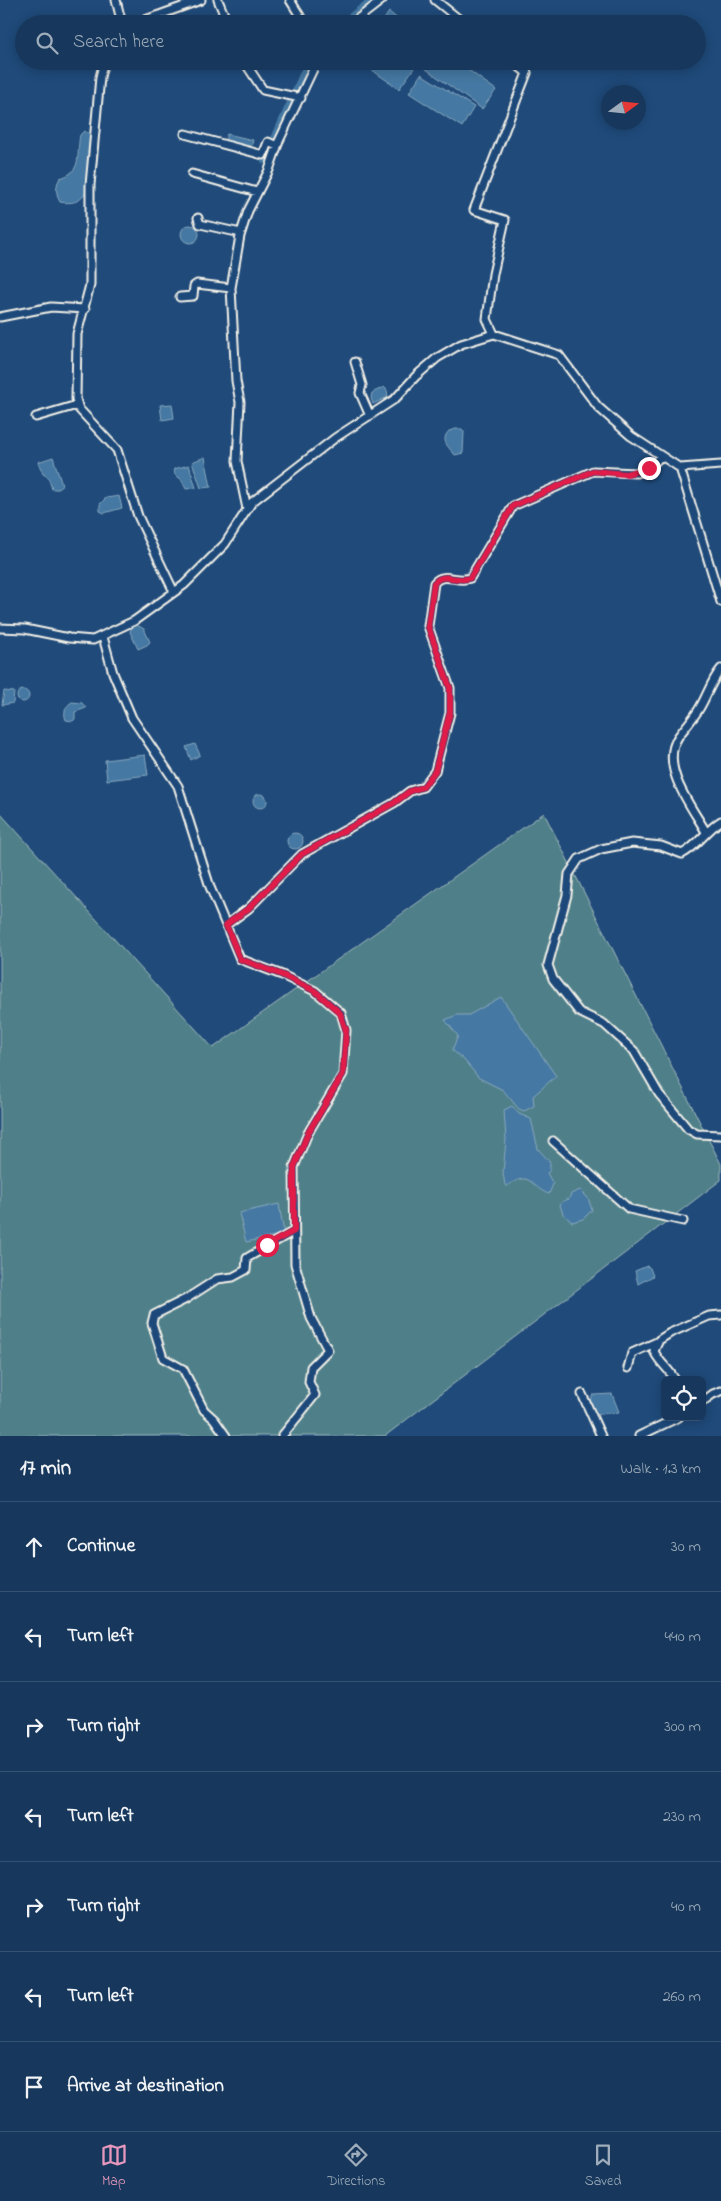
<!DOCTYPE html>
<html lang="en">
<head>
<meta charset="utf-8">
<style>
  body { margin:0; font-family:"Indie Flower",sans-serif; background:#203f62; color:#f1f3f6 }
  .controls { position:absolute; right:15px; bottom:15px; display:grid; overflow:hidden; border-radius:8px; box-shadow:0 2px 12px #0003 }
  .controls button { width:45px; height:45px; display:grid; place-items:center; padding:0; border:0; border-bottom:1px solid #365272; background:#17385c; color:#f1f3f6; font:25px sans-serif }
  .compass { position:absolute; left:601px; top:85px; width:45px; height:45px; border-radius:50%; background:#17385c; box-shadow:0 2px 12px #0003; rotate:75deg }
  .stop { position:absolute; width:15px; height:15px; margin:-11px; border:4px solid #e11d48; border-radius:50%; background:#fff }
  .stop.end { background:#e11d48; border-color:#fff; box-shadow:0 1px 5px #0008 }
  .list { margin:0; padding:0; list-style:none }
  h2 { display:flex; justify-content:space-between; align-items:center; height:65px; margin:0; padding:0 20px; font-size:21px }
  h2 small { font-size:16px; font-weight:400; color:#9eacbb }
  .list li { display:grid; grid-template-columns:32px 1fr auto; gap:15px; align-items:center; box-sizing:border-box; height:90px; padding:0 20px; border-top:1px solid #365272 }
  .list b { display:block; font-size:19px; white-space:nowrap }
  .list em { font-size:16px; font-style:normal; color:#9eacbb }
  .icon { flex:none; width:28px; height:28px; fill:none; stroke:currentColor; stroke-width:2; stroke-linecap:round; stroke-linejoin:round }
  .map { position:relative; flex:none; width:721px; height:1436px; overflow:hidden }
  .search { position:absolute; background:#17385c; box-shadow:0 2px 12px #0003; left:15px; right:15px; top:15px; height:55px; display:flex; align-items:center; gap:12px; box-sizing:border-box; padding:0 18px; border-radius:28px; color:#9eacbb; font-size:19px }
  .sheet { height:695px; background:#17385c }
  nav { display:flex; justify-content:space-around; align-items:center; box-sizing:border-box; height:70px; border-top:1px solid #365272; background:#17385c; font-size:14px; color:#9eacbb }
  nav a { display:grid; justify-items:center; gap:2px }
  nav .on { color:#e797bd }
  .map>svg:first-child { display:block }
  .green { fill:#4f808a; stroke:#a2b8b9 }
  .water { fill:#4478a2; stroke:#8aa8be }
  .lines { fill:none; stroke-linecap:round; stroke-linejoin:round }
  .canal { stroke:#4478a2; stroke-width:6 }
  .minor-casing { stroke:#f4f1e8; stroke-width:11 }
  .minor { stroke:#1f4a7a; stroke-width:7 }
  .route { stroke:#e11d48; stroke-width:6 }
</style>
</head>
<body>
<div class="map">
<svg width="721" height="1436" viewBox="0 0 721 1436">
  <rect width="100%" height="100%" fill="#1f4a7a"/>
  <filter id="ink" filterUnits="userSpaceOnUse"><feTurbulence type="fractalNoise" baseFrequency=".02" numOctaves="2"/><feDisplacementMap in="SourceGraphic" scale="10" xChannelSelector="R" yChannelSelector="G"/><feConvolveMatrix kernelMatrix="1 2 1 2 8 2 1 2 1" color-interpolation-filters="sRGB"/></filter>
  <g filter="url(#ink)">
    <!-- green -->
    <path class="green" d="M0,813L213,1048L544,813L721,1164V1180L385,1436H0Z"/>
    <!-- water -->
    <path class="water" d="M389,12L404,24H381Z
      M359,61H404L414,68L399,89Z
      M432,61H456L496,90L482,109L426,69Z
      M421,74L474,107L462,127L409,93Z
      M84,131L90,134L91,140L86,192C81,202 72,204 60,202C56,194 55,186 60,178C83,172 76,155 80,135Z
      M227,134L253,140L251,148L225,141Z
      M181 234a9 9 0 1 1 18 0a9 9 0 1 1-18 0Z
      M384,387L387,390L388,397L373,404L371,398L372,393Z
      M172,404L174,418L162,420L160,405Z
      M456,429H462L464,432L463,453L455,455C448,447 440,440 449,431Z
      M53,457L62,485L59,489H52L48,477L43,474L38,462Z
      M205,457L211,487L201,488L192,462Z
      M189,465L196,488L186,489L181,479L175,475L174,469Z
      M119,496L122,508L104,513L100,511V504L106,498Z
      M137,625L144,629L150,642L147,645L138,649L130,632L132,627Z
      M17 696a6 6 0 1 1 12 0a6 6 0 1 1-12 0Z
      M4,691L14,692L13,703L2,705Z
      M72,702L82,703L86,708L75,712V719L73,721L66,720C63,713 65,706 72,702Z
      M195,744L200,755L191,760L186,747Z
      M145,755L148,775L107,780L105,760Z
      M253 801a7 7 0 1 1 14 0a7 7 0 1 1-14 0Z
      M287 841a8 8 0 1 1 16 0a8 8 0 1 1-16 0Z
      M501,997L556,1076L533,1096L534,1106L524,1111L519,1109L503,1090L479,1078L464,1060L452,1050L458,1036L445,1020L457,1015H469Z
      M512,1106L519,1114L531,1119L538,1149L550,1162V1170L547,1173L553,1184L549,1194C529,1187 532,1169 507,1186L505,1185L503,1173L506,1140L504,1110Z
      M580,1190L588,1198L592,1210L583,1219L572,1222L563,1214L560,1205L563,1201L569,1199L571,1194Z
      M279,1204L284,1234L246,1242L239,1213Z
      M647,1266L650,1268L653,1276L638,1284L635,1271Z
      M612,1394L619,1412L593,1415L589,1402L593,1395Z"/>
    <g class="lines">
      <!-- canal -->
      <path class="canal" d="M340,24L371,0
        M264,161L308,61"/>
      <!-- minor casing -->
      <g class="minor-casing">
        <path id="minor" d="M116,0L122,24
          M218,0L228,24
          M290,0L305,24
          M435,0L465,24
          M134,24L201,0
          M351,24L382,0
          M104,61L100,77L90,185V285L77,334L76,399L79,409L117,450L138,516L174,592
          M244,61L263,90L301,98
          M185,134L263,155L268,142L277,146
          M192,174L257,192
          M198,218L200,224L241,233
          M180,297L193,296L194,286L197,284L231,288
          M0,317L51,307L85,309
          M494,334L487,319L493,274L505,220L474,210L527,73L512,61
          M355,362L362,385L360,393L370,416
          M36,417L77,405
          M680,468L721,602
          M247,509L237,461L240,402L236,381L231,288L240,236L248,211L269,170L279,141L317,61
          M0,628L25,629L69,638L93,640L134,621L184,585L225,544L252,502L335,438L395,399L416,376L437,358L461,344L494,334L559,355L598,407L631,436L680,468L721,465
          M103,637L113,673L132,718L178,786L210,887L240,959L282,975L315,991L341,1013L346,1030L343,1074L308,1133L294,1167L295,1264L311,1318L328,1350L311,1367L309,1382L315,1395L282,1436
          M721,821C706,830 698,846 682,854L661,846L632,843L601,849L579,859L569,874L567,895L548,965L553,979L579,1012L604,1024L634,1051L659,1094L688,1129L697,1134L721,1135
          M706,832C692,807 659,767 678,737C685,727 693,719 699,709C707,696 711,681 721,669
          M226,925L249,908L302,854L394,803L410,791L423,787L435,771L450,713V688L428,626L434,583C444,571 457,583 470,578L513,506L593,471L636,473L649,468L661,456
          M553,1141L629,1209L683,1221
          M628,1368L632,1353L659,1341
          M675,1380C669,1368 659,1363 654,1351L659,1340L670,1333L709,1316L721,1315
          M582,1394L601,1436
          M702,1402L713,1394L721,1391
          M226,1436L214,1419L204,1410L183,1369L163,1358L152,1323L154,1315L186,1299L217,1279L233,1277L246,1270L247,1258L294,1231
          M639,1436L679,1417"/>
      </g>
      <!-- minor -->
      <use href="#minor" class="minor"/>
    </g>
  </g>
  <g class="lines" filter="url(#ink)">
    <!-- route -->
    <path class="route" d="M267,1245L294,1231V1167L308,1133L343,1074L346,1030L340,1013L315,991L282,975L240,959L226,925L249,908L302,854L394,803L410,791L423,787L435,771L450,712V688L428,626L434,583C444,571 457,583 470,578L513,506L593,471L626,474L649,468"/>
  </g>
</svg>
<div class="controls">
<button><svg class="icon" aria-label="locate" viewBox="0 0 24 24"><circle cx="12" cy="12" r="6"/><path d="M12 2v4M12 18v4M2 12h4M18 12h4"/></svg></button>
</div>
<svg class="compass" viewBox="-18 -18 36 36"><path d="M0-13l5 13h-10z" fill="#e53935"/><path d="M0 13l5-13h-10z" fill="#9eacbb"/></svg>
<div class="stop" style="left:267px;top:1245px"></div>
<div class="stop end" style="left:649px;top:468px"></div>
<div class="search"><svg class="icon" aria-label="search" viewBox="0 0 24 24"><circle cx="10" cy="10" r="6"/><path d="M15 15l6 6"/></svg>Search here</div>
</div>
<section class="sheet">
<h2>17 min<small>Walk · 1.3 km</small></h2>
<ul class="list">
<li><svg class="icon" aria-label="ahead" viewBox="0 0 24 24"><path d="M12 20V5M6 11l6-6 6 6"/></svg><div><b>Continue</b></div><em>30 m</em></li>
<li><svg class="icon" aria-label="left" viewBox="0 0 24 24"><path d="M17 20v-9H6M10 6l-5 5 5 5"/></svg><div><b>Turn left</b></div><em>440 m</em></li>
<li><svg class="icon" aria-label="right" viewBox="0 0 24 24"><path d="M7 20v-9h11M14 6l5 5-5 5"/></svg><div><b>Turn right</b></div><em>300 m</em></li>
<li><svg class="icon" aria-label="left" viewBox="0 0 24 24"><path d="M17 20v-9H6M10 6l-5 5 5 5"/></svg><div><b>Turn left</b></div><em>230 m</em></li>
<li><svg class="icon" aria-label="right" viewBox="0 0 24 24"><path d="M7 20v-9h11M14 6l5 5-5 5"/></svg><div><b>Turn right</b></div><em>40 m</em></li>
<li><svg class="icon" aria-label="left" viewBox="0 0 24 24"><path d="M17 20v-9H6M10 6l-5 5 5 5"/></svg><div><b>Turn left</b></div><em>260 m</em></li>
<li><svg class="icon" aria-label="arrive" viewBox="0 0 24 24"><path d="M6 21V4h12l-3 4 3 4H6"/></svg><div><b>Arrive at destination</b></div></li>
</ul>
</section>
<nav>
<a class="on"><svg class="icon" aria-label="map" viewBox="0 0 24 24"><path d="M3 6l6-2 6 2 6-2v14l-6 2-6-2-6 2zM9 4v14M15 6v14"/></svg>Map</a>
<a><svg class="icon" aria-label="directions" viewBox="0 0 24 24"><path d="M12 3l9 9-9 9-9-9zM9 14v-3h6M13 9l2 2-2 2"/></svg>Directions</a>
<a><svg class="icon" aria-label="saved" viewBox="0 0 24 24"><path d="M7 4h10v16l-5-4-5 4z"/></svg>Saved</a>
</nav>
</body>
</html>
